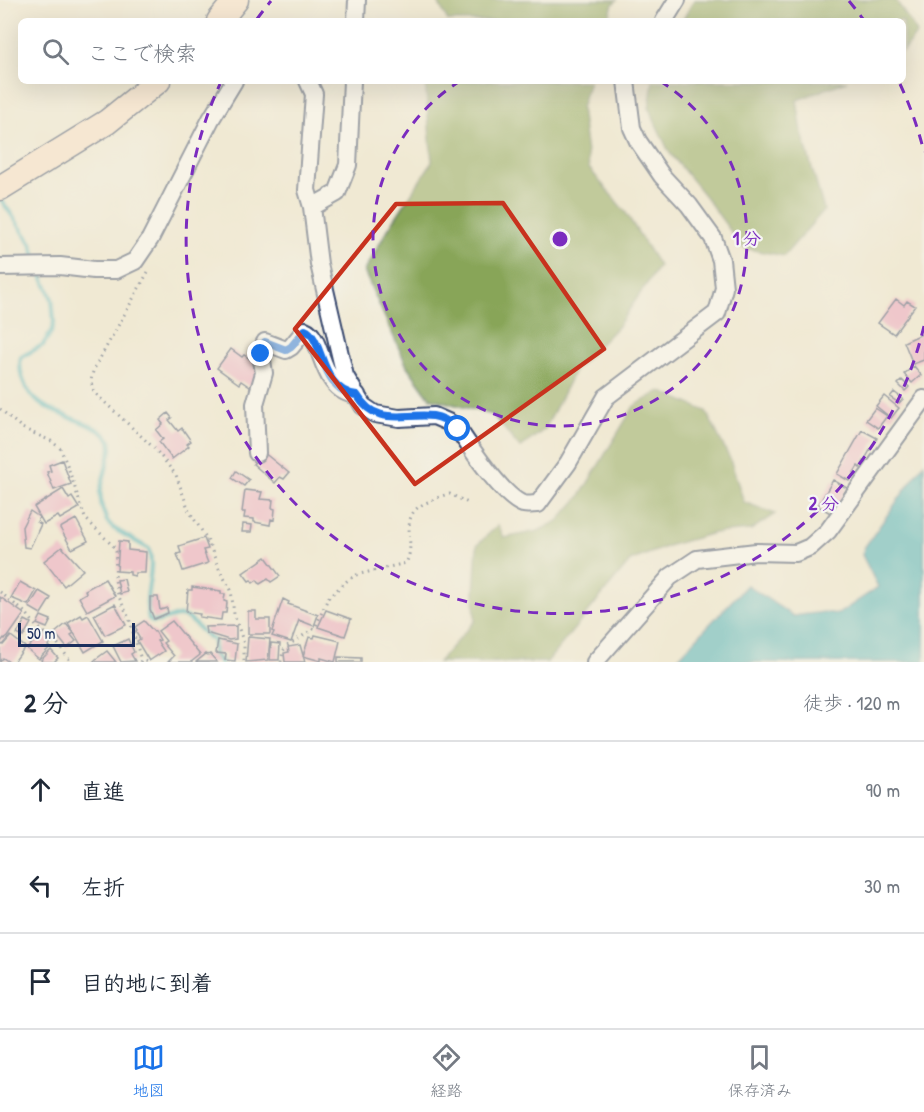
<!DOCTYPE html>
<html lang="ja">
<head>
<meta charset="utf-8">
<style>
  body { margin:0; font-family:"Patrick Hand","Klee One",sans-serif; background:#f2f2f3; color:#1f2937 }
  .scale { position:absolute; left:18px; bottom:15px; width:117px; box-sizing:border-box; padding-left:6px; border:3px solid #1b2f5e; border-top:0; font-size:16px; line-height:21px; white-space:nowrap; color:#1b2f5e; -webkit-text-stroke:4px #f6f6f2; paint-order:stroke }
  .stop { position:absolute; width:18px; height:18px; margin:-14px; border:4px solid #1a73e8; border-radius:50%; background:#fff }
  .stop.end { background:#1a73e8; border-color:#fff; box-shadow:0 2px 6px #0008 }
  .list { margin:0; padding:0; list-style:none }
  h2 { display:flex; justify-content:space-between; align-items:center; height:78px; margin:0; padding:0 24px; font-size:26px }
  h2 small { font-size:20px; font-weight:400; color:#747a83 }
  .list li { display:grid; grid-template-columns:39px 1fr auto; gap:18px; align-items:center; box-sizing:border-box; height:96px; padding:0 24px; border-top:2px solid #e0e1e3 }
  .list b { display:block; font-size:22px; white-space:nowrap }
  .list em { font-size:20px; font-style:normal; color:#747a83 }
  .icon { flex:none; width:33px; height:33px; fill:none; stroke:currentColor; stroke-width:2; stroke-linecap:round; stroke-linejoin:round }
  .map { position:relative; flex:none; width:924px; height:662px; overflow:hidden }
  .search { position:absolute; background:#fff; box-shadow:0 6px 24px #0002; left:18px; right:18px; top:18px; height:66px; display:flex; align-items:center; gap:15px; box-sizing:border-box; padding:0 21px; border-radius:9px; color:#747a83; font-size:22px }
  .sheet { height:366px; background:#fff }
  nav { display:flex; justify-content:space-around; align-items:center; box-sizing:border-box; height:84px; border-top:2px solid #e0e1e3; background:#fff; font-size:16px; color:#747a83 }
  nav a { display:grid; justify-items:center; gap:3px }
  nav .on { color:#1a73e8 }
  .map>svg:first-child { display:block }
  .forest { fill:#88a558; stroke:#526a5b; stroke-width:1.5 }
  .water { fill:#41b0bd; stroke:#2e708e; stroke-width:1.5 }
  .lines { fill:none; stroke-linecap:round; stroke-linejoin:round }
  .stream { stroke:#41b0bd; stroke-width:4.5 }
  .building { fill:#ed9dc0 }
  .street-casing { stroke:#3b4b70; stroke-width:20 }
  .secondary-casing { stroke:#3b4b70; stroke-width:27 }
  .path { stroke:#3b4b70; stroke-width:3; stroke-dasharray:1.5 4.5; stroke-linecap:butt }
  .street { stroke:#fff; stroke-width:16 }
  .secondary { stroke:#fce5d0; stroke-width:24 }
  .route { stroke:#1a73e8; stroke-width:8 }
  .marked { fill:none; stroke:#c8321e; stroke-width:4.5; stroke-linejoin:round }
  .ring { fill:none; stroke:#7b2cbf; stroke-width:3; stroke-dasharray:10 8 }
  .centre { fill:#7b2cbf; stroke:#f6f6f2; stroke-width:3 }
  .ring-label { font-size:18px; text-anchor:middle; font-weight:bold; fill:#7b2cbf; stroke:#f6f6f2; stroke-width:4.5; stroke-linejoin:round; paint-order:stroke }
</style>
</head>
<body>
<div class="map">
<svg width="924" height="662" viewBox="0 0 924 662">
  <rect width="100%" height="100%" fill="#f6f6f2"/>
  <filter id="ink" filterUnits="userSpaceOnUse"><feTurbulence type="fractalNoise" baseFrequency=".0167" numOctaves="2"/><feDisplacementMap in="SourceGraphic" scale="12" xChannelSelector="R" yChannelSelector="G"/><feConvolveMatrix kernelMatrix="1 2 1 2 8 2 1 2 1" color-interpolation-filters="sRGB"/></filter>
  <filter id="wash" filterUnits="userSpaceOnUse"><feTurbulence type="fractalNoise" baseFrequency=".008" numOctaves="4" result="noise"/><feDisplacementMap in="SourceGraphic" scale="24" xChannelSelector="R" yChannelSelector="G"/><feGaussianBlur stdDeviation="1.35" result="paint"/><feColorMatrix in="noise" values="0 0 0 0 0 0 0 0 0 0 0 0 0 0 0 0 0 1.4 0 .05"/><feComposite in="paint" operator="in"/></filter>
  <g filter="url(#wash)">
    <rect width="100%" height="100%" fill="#f0e9d3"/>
    <!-- forest -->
    <path class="forest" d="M437,0H617L613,4L608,21H448Z
      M694,0H896L917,33L903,51V21H682Z
      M425,81H589L581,108L589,168L626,213L659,266L618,326L575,370L545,429L520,448L493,415L430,398L407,366L364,271L387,231L432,162Z
      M653,81H847L797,100L802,133L824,210L784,256L743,248L704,195L669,152L649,109Z
      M660,391L706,411L730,459L744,502L775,514L751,530L714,533L671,545L630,561L547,662H438L475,621L474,593L477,545L498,525L504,538L538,531L558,521L580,496L634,406Z"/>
    <!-- water -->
    <path class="water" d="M924,463V662H674L747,585L793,616L824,612L838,614L878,587L862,555L864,548Z"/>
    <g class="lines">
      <!-- stream -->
      <path class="stream" d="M0,198L31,243L37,263
        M40,271L52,299L54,323L51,332L43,345L21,357C19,365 20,372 23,380C35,419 89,414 110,440L111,449L100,492L102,508L107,521L113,528L149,549C156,572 142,595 149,619L153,622C162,621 170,617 178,616C192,614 200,635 214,640L213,653L221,662"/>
    </g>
    <g id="blocks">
      <!-- building -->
      <path class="building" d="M896,299L904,305L907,301L915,306L894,334L878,323Z
        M924,333V360L913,364L904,342Z
        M231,349L242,357L244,355L256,363L254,366L262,372L250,387L241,381L239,384L217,368Z
        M914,366L921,375L912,383L904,374Z
        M902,380L909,387L905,391L898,384Z
        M894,392L903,399L899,403L890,397Z
        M884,396L899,408L891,418L876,406Z
        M875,408L887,416L878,428L866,420Z
        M168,413L172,418L169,420L178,431L182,428L191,441L187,444L189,446L172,459L159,442L163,439L156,430L163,424L160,420Z
        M862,430L877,438L860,468L858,466L849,481L837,474Z
        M263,452L289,473L284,479L280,477L275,483L253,464Z
        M62,460L71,484L54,490L47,472L51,471L49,465Z
        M236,471L249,480L244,486L232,478Z
        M833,480L847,488L832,514L818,506Z
        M63,489L69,499L72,497L79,508L60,519L58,516L44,524L34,507Z
        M245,490L262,492L260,499L273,500L272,508L275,509L274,520L271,519L270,525L254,522V519L244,518L245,512H242Z
        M30,511L39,517L37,522L41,524L30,548L24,547L22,527Z
        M76,519L88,541L72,549L60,528Z
        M243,524L252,525L251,532H242Z
        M204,538L208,549L203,550L208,563L183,571L177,554L181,553L179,546Z
        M119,541L128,542V550L146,552L145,573H135V576L130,575V572L117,571Z
        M62,547L83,570L64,586L44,561Z
        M266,557L280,576L271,582L268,579L260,584L257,580L253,583L251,580L249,581L243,573Z
        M105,579L115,596L87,611L79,597L86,593L85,590Z
        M124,579L127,592L120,594L117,580Z
        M20,582L36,591L28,605L11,598Z
        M192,587L221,591V594H225L224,601L227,602L226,613H222L221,620L199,617L200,614L186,612L188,590H192Z
        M39,591L51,598L41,614L29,607Z
        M0,597L24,614L8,637L5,639L4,638L0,643Z
        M150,597H158L160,610L167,608L168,613L154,619L150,609Z
        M283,599L289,602L288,604L318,615L314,626L299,620L291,642L272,636L274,632L272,631Z
        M115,604L126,625L105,635L94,615Z
        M326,610L351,619L345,636L318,627Z
        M248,611H256V619H270V634H248Z
        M81,615L83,618L88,615L103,641L85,652L68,623Z
        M41,616L51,620L47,628L37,624Z
        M25,620L31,623L23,637L17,634Z
        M144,621L154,632L155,631L160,640L157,641L164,651L149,661L137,641L140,639L135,631L137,630L135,627Z
        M172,621L200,655L191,662H168L174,656L163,643L166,641L158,631Z
        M66,624L74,633L71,635L76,641L67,648L55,633Z
        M236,626V639L229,640L206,633L205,627Z
        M42,632L52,641L48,646L50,647L39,659L27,649Z
        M315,635L340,641L335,662L321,658V661L303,656L309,637L314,638Z
        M11,636L25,647L14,662H9L3,658L0,662V645L1,644L3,645Z
        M248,637L270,639L268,660L246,662Z
        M128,639L134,652L131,654L135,661L121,662L113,646Z
        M218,640L237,644L235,661L225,660L226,654L216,653Z
        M271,643L280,644L279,660H270Z
        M300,645L305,662H285L284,653L289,652L288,647Z
        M51,650L58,658L54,662H42L41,660Z
        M107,651L116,662H93L96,659Z
        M206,654L208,655L210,654L217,662H196Z
        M338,657L361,658V662H338Z"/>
    </g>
  </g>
  <g filter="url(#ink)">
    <use href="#blocks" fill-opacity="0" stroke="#3b4b70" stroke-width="1.5"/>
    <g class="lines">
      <!-- street casing -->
      <g class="street-casing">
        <path id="street" d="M356,21L357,0
          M664,21L677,0
          M308,81L314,94L307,190L312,207L319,264L345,376L363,406L375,414L399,418L434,416L450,423L458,429C470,447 503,497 523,504C528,505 533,504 538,504L568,463L606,397L717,313L724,288L721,260L713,238L689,205L662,176L638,141L632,128L626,81
          M312,207L337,193L348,165L352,81
          M0,267L60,266L94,270H116L135,261L150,239L211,119L234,81
          M257,453L255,404L264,373L261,354L265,342L286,350L291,347L305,330C324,337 319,392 357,395
          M595,662L670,577L697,559L756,552L796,553L810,547L828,531L924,399"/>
      </g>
      <!-- secondary casing -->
      <g class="secondary-casing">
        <path id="secondary" d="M219,21L236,0
          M0,188L107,122L158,81"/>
      </g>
      <!-- path -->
      <path class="path" d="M148,272L94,369C90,379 90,388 98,396L155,449L176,475L189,511L207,539L220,571L231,590L234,614L244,644V662
        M0,409L22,428L51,441L60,448L68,467L85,518L113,546L116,552L115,580L118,595L129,618L141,660
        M0,592L27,614L36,626L56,641L71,662
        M140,662L141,660L147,662
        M281,662L283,651L287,646L315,628L328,598L348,580L356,575L406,563C418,541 395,515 428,502C435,499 442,495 450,494L468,503"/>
      <!-- street -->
      <use href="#street" class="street"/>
      <!-- secondary -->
      <use href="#secondary" class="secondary"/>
    </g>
  </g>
  <g class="lines" filter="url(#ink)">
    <!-- route -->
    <path class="route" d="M261,354L265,342L286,350L291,347L305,330C324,337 319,391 357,395C376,427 403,413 433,416C442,417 451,423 458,429"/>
  </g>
  <!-- marked area -->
  <path d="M0 0H924V662H0ZM503,203L604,349L415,484L295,329L396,204Z" fill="#f0e9d3" fill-opacity=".55" fill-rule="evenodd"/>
  <path class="marked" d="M503,203L604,349L415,484L295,329L396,204Z"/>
  <!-- distance rings -->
  <g class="ring">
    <path d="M660 81A187 187 0 1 1 460 81"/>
    <path d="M924 326A374 374 0 1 1 220 84M257 19A374 374 0 0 1 271 1M849 1A374 374 0 0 1 863 19M900 84A374 374 0 0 1 924 152"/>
  </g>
  <circle cx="560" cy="239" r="9" class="centre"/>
  <g class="ring-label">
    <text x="747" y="245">1 分</text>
    <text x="824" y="510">2 分</text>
  </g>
</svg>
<div class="scale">50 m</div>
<div class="stop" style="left:458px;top:429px"></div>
<div class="stop end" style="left:261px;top:354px"></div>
<div class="search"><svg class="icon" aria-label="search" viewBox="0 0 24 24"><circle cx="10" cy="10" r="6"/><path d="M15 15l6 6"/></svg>ここで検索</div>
</div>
<section class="sheet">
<h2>2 分<small>徒歩 · 120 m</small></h2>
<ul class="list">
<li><svg class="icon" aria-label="ahead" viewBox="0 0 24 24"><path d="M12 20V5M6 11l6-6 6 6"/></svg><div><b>直進</b></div><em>90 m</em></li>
<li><svg class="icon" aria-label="left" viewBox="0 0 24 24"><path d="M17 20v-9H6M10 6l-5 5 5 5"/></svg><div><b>左折</b></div><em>30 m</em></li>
<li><svg class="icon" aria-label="arrive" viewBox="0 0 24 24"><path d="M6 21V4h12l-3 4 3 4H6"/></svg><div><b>目的地に到着</b></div></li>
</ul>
</section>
<nav>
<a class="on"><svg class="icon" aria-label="map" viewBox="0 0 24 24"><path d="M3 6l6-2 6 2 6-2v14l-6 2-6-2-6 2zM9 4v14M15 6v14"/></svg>地図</a>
<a><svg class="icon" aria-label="directions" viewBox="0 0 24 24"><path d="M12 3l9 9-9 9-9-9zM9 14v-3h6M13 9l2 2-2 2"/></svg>経路</a>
<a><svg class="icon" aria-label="saved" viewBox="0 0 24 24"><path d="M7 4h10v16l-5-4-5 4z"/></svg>保存済み</a>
</nav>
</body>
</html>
